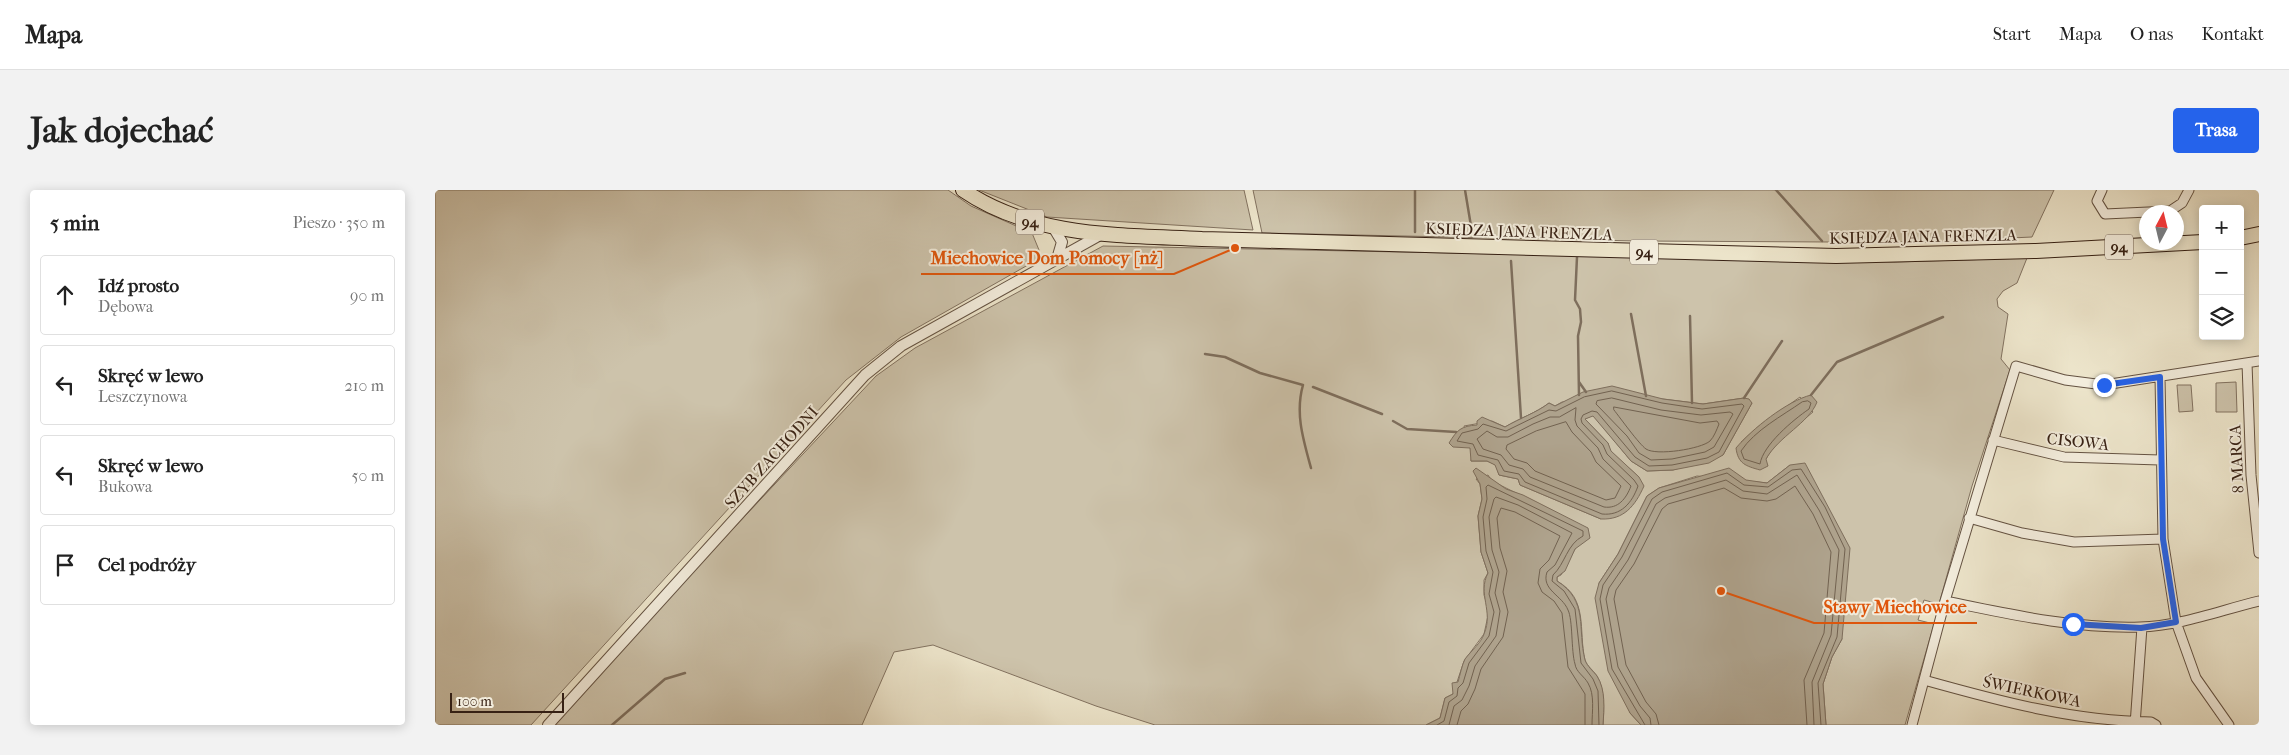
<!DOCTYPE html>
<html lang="pl">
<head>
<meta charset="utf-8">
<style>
  body { margin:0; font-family:"IM FELL French Canon",serif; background:#f2f2f2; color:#222 }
  .controls { position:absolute; right:15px; top:15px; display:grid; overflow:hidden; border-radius:5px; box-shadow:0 2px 12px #0003 }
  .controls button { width:45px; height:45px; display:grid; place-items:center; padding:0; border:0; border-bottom:1px solid #e0e0e0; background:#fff; color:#222; font:25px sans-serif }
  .compass { position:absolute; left:1704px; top:15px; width:45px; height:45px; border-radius:50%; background:#fff; box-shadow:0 2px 12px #0003; rotate:7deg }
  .scale { position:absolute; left:15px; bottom:12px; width:114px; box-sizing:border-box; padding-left:5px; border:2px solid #372114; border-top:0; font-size:14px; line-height:18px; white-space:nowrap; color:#372114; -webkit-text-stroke:4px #f3eddd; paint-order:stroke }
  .stop { position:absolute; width:15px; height:15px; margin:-11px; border:4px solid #2563eb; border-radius:50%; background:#fff }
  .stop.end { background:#2563eb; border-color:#fff; box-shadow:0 1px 5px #0008 }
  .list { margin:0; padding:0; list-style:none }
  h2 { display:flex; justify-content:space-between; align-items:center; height:65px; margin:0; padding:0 20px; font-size:21px }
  h2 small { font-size:16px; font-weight:400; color:#767676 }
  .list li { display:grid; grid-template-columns:32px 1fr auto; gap:15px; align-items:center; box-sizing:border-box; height:80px; margin:0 10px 10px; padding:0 10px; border:1px solid #e0e0e0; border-radius:5px }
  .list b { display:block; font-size:19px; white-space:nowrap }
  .list p { margin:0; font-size:16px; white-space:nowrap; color:#767676 }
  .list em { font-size:16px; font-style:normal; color:#767676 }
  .icon { flex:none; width:28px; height:28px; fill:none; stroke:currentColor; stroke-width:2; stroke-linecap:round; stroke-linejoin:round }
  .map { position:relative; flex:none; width:1824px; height:535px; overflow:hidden; border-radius:5px }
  header { display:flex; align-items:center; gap:30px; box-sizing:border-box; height:70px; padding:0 25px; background:#fff; border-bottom:1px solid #e0e0e0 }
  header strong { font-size:24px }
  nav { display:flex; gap:28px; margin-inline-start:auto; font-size:18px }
  .intro { display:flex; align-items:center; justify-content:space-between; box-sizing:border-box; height:120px; padding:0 30px }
  h1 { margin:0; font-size:35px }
  .button { padding:12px 22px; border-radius:5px; background:#2563eb; color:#fff; font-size:18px; font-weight:700 }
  main { display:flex; gap:30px; padding:0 30px }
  aside { flex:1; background:#fff; border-radius:5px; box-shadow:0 2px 12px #0003 }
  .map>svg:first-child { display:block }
  .green { fill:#cdc3ab; stroke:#827260; fill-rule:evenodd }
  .water { fill:#aea28c; stroke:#7e6e5c }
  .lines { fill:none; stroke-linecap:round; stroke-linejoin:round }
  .shore { stroke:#726250; stroke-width:1 }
  .stream { stroke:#7e6e5c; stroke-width:2.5 }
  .minor-casing { stroke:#645242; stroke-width:11 }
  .tertiary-casing { stroke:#645242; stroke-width:12 }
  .primary-casing { stroke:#372114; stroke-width:16 }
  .minor { stroke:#f3eddd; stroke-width:9 }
  .tertiary { stroke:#f3eddd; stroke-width:10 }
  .primary { stroke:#ece4ca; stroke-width:14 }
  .route { stroke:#2563eb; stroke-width:6 }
  .labels { text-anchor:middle; stroke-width:4; stroke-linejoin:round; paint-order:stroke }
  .shield { fill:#f3eddd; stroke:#6f5e50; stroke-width:1 }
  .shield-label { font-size:15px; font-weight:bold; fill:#372114 }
  .street-label { font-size:16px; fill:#372114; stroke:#f3eddd }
  .leader { fill:none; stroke:#df560c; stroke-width:2 }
  .callout-dot { fill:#df560c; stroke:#f3eddd; stroke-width:2 }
  .callout-label { font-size:18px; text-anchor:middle; font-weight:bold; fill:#df560c; stroke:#f3eddd; stroke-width:4; stroke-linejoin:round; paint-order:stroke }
</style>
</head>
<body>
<header>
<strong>Mapa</strong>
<nav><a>Start</a><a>Mapa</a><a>O nas</a><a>Kontakt</a></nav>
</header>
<div class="intro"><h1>Jak dojechać</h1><a class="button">Trasa</a></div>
<main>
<aside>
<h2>5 min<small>Pieszo · 350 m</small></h2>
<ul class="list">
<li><svg class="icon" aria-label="ahead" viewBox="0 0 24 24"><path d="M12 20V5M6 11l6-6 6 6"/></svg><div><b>Idź prosto</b><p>Dębowa</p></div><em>90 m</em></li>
<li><svg class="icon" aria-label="left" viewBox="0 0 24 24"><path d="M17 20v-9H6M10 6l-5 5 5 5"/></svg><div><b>Skręć w lewo</b><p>Leszczynowa</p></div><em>210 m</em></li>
<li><svg class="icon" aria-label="left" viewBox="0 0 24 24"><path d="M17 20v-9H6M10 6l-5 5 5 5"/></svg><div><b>Skręć w lewo</b><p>Bukowa</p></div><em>50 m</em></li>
<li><svg class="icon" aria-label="arrive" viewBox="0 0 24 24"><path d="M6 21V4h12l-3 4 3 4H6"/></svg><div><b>Cel podróży</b></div></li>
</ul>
</aside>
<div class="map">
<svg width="1824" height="535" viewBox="0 0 1824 535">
  <rect width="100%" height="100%" fill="#ece4ca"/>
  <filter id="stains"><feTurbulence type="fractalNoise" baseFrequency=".004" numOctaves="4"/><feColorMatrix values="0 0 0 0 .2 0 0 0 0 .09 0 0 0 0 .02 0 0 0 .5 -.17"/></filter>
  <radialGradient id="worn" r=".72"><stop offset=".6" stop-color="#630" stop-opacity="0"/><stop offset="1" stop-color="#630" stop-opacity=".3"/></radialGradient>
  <!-- green -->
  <path class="green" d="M0,0H513L536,16L597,43L604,60L600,71L466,147L411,190L96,535H0Z
    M544,0H809L818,40L612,27Z
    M818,0H1619L1597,47L1492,52H1395L1203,51L827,43Z
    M668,56L1460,72L1592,68L1582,93L1568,101L1562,109L1563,117L1573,124L1566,169L1575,180L1537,296L1504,414L1489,410L1483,430L1499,434L1470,535H1391L1388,494L1397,467L1407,449L1355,275L1332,293L1262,286L1224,298L1212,306L1183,364L1164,393L1195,523L1206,535H1168C1169,520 1170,499 1162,486C1158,480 1152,476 1150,470C1143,440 1154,409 1122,391V387L1126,385L1140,359L1147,352L1099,312L1057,291L1053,285L1041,289L1045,294L1047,309L1043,326L1046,362L1053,383L1049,390V405L1054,421L1049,444L1029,471L1018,504L1010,508L1005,528L991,535H720L661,516L498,455L459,462L427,535H120L267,372L441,186L480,158ZM1365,207L1378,222L1340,254L1331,269L1306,252L1324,236ZM1309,208L1317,213L1288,265L1238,280L1212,281L1196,271L1158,225L1150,229L1173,253L1175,261L1204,287L1166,329L1085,295L1083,289L1064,285L1061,275L1052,271H1036L1037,264L1029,236L1057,231L1070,237C1085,228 1101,223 1114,213L1120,216L1127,212L1228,209L1268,214Z
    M1801,192L1802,222H1781V193Z
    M1742,195H1756L1758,221L1744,222Z"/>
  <!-- water -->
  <path class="water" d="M1177,196L1228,209L1268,214L1309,208L1314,209L1317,213L1288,265L1274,273L1238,280L1212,281L1196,271L1158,226L1150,229L1173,253L1176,261L1204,287L1209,296C1200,316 1189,330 1166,329L1085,295L1083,289L1064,285L1060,275L1052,271H1036L1035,258L1018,257L1014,253C1022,240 1026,236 1042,235V231L1047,227L1070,237C1085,228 1101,223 1114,213L1120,216L1148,202Z
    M1376,205L1382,212C1374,233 1344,246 1331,269L1333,276L1325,280C1311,276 1303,274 1301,258C1317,239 1352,211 1376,205Z
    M1370,273L1415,358L1407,449L1397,467L1388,494L1391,535H1206L1195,523L1173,481L1160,408L1164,393L1183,364L1212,306L1224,298L1294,278L1311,290L1332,293L1355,275Z
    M1041,278L1071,299L1088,305L1153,338L1155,348L1140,359L1130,381L1122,387V391C1154,411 1142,439 1150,470C1152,476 1158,481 1162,486C1171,500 1169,519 1168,535H991L1005,528L1010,508L1018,504L1017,493L1023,492C1025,485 1027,475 1030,469C1036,461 1046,453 1049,444C1059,421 1042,404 1053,383L1046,362L1043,326L1047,309L1045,294L1038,281Z"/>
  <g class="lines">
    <!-- shore -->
    <path class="shore" d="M1177,201L1227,213L1267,219L1307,214L1309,216L1284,262L1272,268L1237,275L1214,276L1200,267L1162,222L1157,221L1148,225L1146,229L1147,233L1168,255L1172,264L1199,290L1203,296C1197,313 1186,326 1167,324L1090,292L1084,284L1069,281L1063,270L1043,265L1038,254L1022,251L1027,243L1043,239L1048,234L1071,241L1114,220L1121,221L1149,207Z
      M1177,208L1226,220L1266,225L1295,222L1298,224L1279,257L1270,262L1237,269L1216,270L1204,263L1192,246L1161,214L1162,211Z
      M1373,211L1376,213L1374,219C1358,230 1328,255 1325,274L1309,269L1306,261C1320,240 1347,226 1367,212Z
      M1179,217L1265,233L1282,231L1284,234C1282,239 1279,247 1275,251C1266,259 1221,266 1211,259C1204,254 1186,229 1179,220Z
      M1141,218L1140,230L1142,236L1163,258L1168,269L1196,296C1191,309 1183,319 1169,317L1095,287L1088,279L1074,275L1066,265L1048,259L1042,249L1052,241L1062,247H1073L1098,234L1115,227H1124Z
      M1131,232L1137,242L1156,262L1161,272L1186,296L1180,308L1171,310L1100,281L1092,273L1079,269L1071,259L1072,255L1101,241Z
      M1002,535L1009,531L1014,512L1022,506L1023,498L1028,493L1034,473L1054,446L1059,422L1054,404L1058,382L1051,361L1048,327L1052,309L1051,297L1053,295L1148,341V346C1132,354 1130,374 1118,385L1117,391L1129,401L1140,419L1146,473L1158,489L1163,501L1164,535
      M1014,535L1019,516L1027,510L1034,496L1040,476L1061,446L1065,421L1060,403L1064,382L1057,360L1054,327L1059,309L1061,307L1083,315L1137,343L1120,375L1112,382C1106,400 1127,405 1133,420C1138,430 1136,461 1140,474C1141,482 1149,486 1153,493C1160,505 1157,521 1157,535
      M1022,535L1026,521L1033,514L1040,499L1046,479L1068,447L1073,422L1068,402L1072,381L1065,358L1062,328L1066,318L1080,322L1125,346L1114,370L1105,379L1103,393L1107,402L1119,411L1127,423L1133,477L1150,504V535
      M1210,535L1177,479L1165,409L1168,395L1187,367L1217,309L1227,302L1292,283L1309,295L1333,297L1357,280L1366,279L1390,317L1410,359L1402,447L1383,493L1386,535
      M1216,535L1215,528L1205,516L1183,477L1171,409L1174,398L1193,370L1221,314L1230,308L1291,290L1308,301L1332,304L1362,285L1384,320L1404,360L1396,445L1377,492L1379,535
      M1224,535L1221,524L1211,512L1191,475L1179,409L1181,400L1199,374L1227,319L1233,314L1289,298L1306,308L1332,311L1341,309L1360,296L1378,324L1396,362L1389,443L1369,490L1372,535"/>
    <!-- stream -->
    <path class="stream" d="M1030,0L1037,42
      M1341,0L1387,51
      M980,42V0
      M1142,67L1140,110L1145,119L1146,132L1143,146L1144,205
      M1076,71L1086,228
      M1196,124L1211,206
      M1255,126L1257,213
      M770,164L790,167L825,183L868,195C860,223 868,249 876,278
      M1144,192L1151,202
      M878,197L947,224
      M1376,205L1402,172L1508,127
      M1309,208L1347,151
      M958,231L972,239L1021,242
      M177,535L230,489L250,483"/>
    <!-- minor casing -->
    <g class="minor-casing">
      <path id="minor" d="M1667,0L1662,11L1670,24L1735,21L1747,13L1754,0
        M1812,173L1816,285L1824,363
        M1725,187L1728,349L1741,432L1761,488L1794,535
        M1558,250L1629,267L1725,270
        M1534,328L1587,343L1639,352L1728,349
        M1510,411C1574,424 1639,439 1705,437C1745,436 1786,420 1824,411
        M1489,490C1564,511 1638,531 1716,532L1721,535
        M1477,535L1510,411L1581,176L1630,190L1669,195L1824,171
        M1700,535L1707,437"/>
    </g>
    <!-- tertiary casing -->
    <g class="tertiary-casing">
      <path id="tertiary" d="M618,37L627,52L622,69
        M113,535L430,185L466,156L667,44"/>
    </g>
    <!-- primary casing -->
    <g class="primary-casing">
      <path id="primary" d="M528,0C598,48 686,45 767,49L1401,66L1601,61L1768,52
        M1805,48L1824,44"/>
    </g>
    <!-- minor -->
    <use href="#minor" class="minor"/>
    <!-- tertiary -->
    <use href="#tertiary" class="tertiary"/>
    <!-- primary -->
    <use href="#primary" class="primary"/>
  </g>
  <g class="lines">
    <!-- route -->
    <path class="route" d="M1638,434L1706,438L1741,432L1728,349L1725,187L1669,195"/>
  </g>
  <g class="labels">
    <!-- shield labels -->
    <g class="shield">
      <rect x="581" y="19.5" width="28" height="25" rx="4"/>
      <rect x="1670" y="44.5" width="28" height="25" rx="4"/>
      <rect x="1195" y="49.5" width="28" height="25" rx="4"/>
    </g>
    <g class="shield-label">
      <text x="595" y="37">94</text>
      <text x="1684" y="62">94</text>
      <text x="1209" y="67">94</text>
    </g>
    <!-- street labels -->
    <g class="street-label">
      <text transform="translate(1084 41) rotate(2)" y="6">KSIĘDZA JANA FRENZLA</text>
      <text transform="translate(1488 46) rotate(-1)" y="6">KSIĘDZA JANA FRENZLA</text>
      <text transform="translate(1643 251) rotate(6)" y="6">CISOWA</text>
      <text transform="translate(336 267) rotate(-48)" y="6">SZYB ZACHODNI</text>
      <text transform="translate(1801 269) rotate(-93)" y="6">8 MARCA</text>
      <text transform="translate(1597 501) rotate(12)" y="6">ŚWIERKOWA</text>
    </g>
  </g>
  <!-- callouts -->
  <path class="leader" d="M800 58L739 84H486M1286 401L1379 433H1542"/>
  <g class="callout-dot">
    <circle cx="800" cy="58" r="5"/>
    <circle cx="1286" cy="401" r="5"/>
  </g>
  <g class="callout-label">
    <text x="612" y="74">Miechowice Dom Pomocy [nż]</text>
    <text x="1460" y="423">Stawy Miechowice</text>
  </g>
  <rect width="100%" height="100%" filter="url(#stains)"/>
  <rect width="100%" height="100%" fill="url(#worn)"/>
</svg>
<div class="controls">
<button>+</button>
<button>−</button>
<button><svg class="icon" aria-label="layers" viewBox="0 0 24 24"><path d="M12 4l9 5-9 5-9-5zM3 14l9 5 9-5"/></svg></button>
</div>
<svg class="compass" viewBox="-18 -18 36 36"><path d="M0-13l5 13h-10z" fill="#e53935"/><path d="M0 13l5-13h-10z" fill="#767676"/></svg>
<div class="scale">100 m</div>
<div class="stop" style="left:1638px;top:434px"></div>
<div class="stop end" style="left:1669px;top:195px"></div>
</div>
</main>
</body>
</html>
